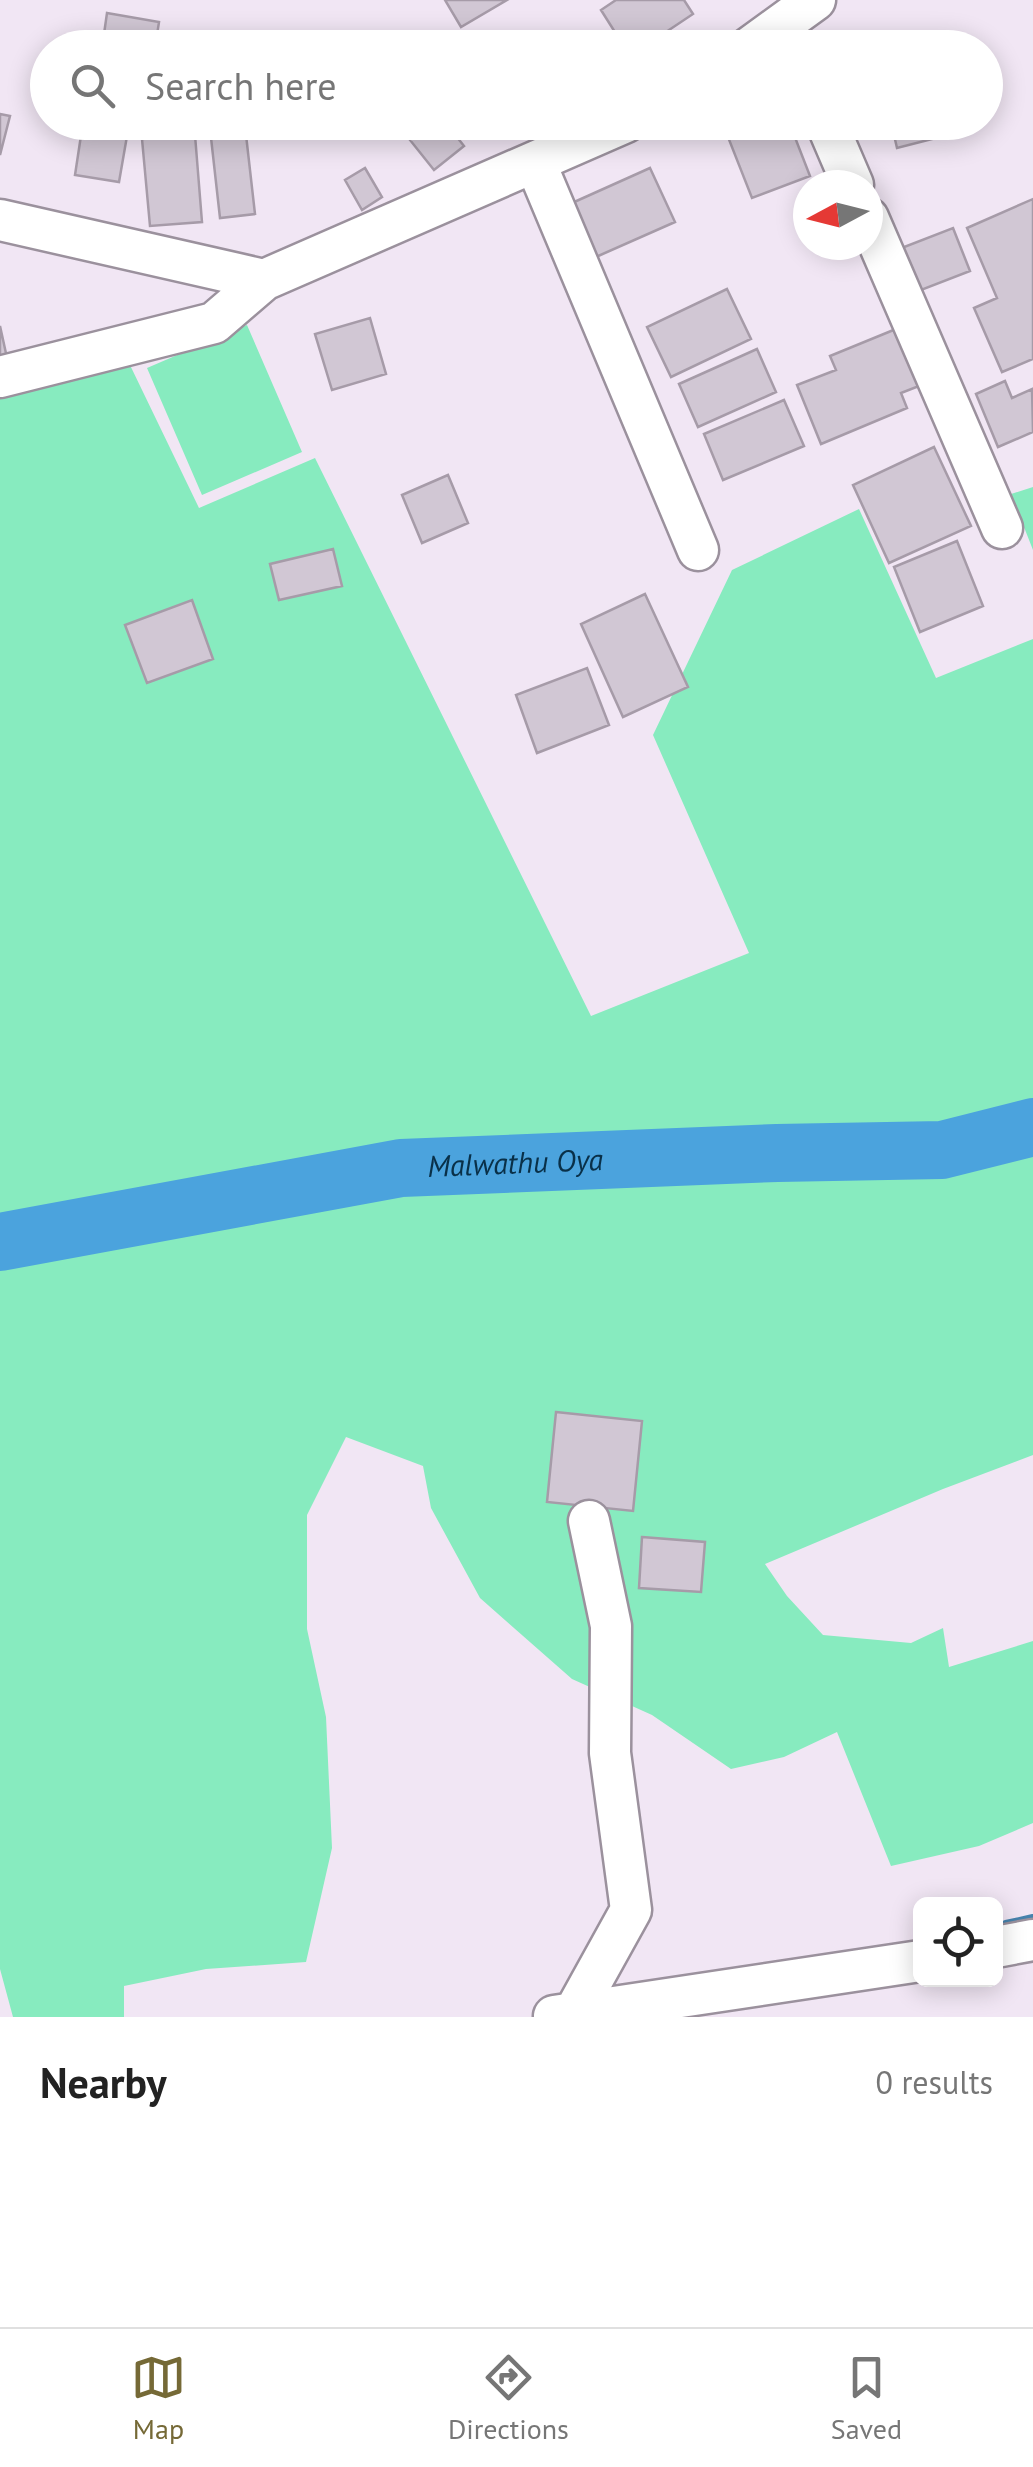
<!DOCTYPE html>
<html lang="en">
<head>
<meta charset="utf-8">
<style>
  body { margin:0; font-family:"PT Sans",sans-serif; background:#f2f2f2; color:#222 }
  .controls { position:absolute; right:30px; bottom:30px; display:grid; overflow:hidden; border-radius:15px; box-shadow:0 5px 25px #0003 }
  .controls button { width:90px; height:90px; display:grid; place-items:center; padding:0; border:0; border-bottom:2px solid #e0e0e0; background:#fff; color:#222; font:50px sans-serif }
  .compass { position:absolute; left:793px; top:170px; width:90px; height:90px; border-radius:50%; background:#fff; box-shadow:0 5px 25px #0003; rotate:263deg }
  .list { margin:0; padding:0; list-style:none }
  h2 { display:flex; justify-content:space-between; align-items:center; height:130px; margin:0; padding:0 40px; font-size:42px }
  h2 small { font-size:32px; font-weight:400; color:#767676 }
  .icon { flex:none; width:55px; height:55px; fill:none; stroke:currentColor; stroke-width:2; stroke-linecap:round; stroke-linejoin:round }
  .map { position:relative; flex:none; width:1033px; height:2017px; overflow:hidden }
  .search { position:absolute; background:#fff; box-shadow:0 5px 25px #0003; left:30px; right:30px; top:30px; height:110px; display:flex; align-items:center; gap:25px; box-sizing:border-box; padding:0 35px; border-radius:55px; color:#767676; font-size:38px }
  .sheet { height:310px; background:#fff }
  nav { display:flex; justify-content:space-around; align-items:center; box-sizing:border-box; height:140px; border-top:2px solid #e0e0e0; background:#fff; font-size:28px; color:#767676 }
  nav a { display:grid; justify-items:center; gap:5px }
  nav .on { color:#756936 }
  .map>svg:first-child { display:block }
  .green { fill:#87ebbf }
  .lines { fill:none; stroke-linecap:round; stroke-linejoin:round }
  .stream { stroke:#4682ac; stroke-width:10 }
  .river { stroke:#4ba3dd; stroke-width:58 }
  .building { fill:#d1c7d4; stroke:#a69ba8; stroke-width:2.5 }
  .minor-casing { stroke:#9b919d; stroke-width:45 }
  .minor { stroke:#fff; stroke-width:40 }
  .labels { text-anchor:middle; stroke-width:8; stroke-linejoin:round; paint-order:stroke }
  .water-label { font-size:30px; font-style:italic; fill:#093048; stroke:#fff }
</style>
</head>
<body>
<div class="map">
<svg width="1033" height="2017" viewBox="0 0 1033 2017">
  <rect width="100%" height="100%" fill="#f1e6f4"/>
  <!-- green -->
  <path class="green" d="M247,325L302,452L202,495L147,368Z
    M129,363L199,508L315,458L591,1016L749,953L653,735L732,570L859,509L936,678L1033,639V1455L943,1489L765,1564L787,1596L823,1635L911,1643L943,1628L949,1667L1033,1641V1823L979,1846L891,1866L837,1732L784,1757L731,1769L652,1715L572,1679L480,1598L431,1508L423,1466L346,1437L307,1515V1629L326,1717L332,1848L306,1962L206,1969L124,1986V2017H13L0,1969V389Z
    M1033,487V550L1011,494Z"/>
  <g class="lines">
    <!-- stream -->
    <path class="stream" d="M1006,1925L1033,1919"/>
    <!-- river -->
    <path class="river" id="s1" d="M0,1242L401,1168L777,1153L942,1150L1033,1127"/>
  </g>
  <!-- building -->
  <path class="building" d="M445,0H507L461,27Z
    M616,0H684L693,14L642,48H625L601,10Z
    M107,13L159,22L155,48H102Z
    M0,114L10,116L0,155Z
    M431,122H445L464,146L434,170L410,140Z
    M765,122H789L810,176L752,198L728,137Z
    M891,122H965L967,130L897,148Z
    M245,126L255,214L220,218L210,129Z
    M82,129L127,136L119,182L75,175Z
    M195,135L202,222L150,226L142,139Z
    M365,168L382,197L362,210L345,180Z
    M650,168L675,222L596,257L572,203Z
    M1033,199V359L1002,372L974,308L997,298L967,228Z
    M953,228L970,271L916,292L899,249Z
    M727,289L751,339L671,377L647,327Z
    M370,318L386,374L332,390L315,334Z
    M0,326L9,367L0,369Z
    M896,329L919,386L901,393L907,408L821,444L797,385L836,370L830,356Z
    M757,349L776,392L698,427L679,384Z
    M1005,381L1012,398L1032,389L1033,432L998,447L976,394Z
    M784,400L804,446L723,480L704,434Z
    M934,447L971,526L889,563L853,485Z
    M448,475L468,523L422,543L402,495Z
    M957,541L983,606L920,632L894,567Z
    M333,549L342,586L279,600L270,564Z
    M645,594L688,687L623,717L581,624Z
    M192,600L213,659L147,683L125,625Z
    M587,668L609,725L537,753L516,695Z
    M556,1412L642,1421L633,1511L547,1502Z
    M642,1537L705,1542L701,1592L639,1588Z"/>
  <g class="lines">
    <!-- minor casing -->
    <g class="minor-casing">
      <path id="minor" d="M749,48L815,0
        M826,122L853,185
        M535,162L698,550
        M868,218L1002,528
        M0,220L264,280L626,122
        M0,377L214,323L264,280
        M996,1947L1033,1940
        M574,2013L631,1910L610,1753L611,1626L589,1521
        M554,2016L920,1961"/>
    </g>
    <!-- minor -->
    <use href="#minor" class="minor"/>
  </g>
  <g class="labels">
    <!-- water labels -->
    <g class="water-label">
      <text dy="10" stroke="none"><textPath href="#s1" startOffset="522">Malwathu Oya</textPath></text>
    </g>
  </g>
</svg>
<div class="controls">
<button><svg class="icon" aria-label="locate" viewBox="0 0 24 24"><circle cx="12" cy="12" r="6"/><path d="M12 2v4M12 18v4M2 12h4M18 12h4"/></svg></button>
</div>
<svg class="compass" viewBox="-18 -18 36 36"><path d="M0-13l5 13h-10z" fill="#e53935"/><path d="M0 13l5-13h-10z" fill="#767676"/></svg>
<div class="search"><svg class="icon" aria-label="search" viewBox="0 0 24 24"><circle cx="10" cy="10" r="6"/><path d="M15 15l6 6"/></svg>Search here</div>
</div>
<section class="sheet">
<h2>Nearby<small>0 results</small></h2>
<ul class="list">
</ul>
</section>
<nav>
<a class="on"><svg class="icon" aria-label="map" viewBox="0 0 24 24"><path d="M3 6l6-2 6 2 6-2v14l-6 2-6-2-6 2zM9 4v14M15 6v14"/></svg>Map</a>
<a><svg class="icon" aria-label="directions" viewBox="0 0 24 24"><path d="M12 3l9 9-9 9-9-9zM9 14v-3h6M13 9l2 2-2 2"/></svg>Directions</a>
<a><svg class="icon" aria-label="saved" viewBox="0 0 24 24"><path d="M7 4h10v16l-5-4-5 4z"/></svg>Saved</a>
</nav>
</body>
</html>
